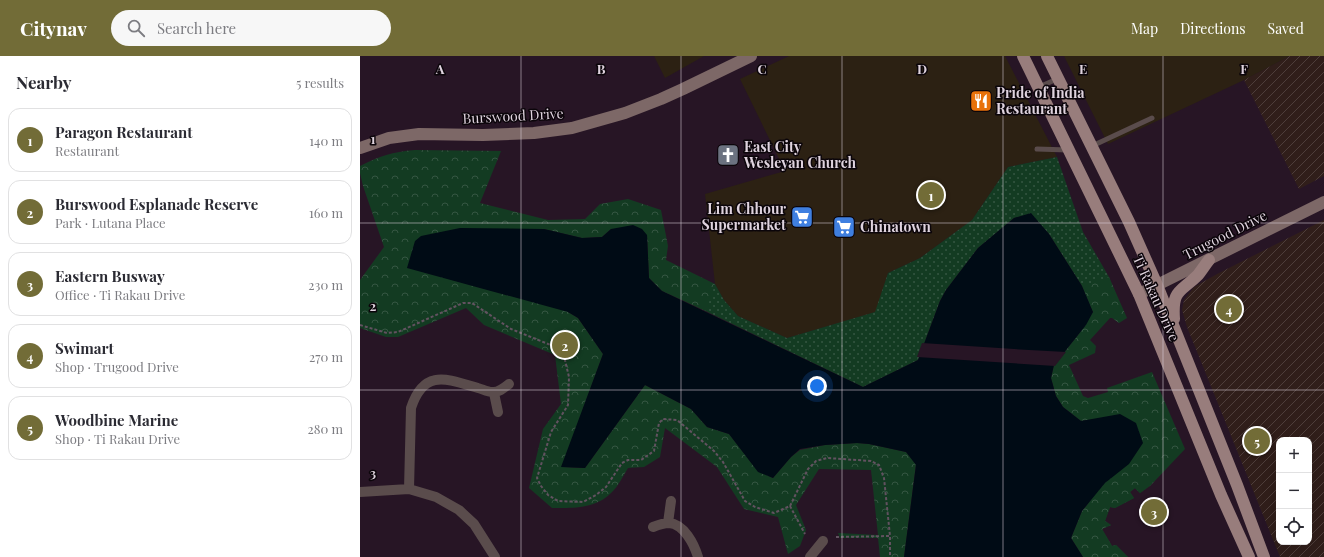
<!DOCTYPE html>
<html lang="en">
<head>
<meta charset="utf-8">
<style>
  body { margin:0; font-family:"Playfair Display",serif; background:#f7f7f7; color:#2b2b33 }
  .controls { position:absolute; right:12px; bottom:12px; display:grid; overflow:hidden; border-radius:8px; box-shadow:0 4px 16px #0002 }
  .controls button { width:36px; height:36px; display:grid; place-items:center; padding:0; border:0; border-bottom:1px solid #e1e1e2; background:#fff; color:#2b2b33; font:20px sans-serif }
  .you { position:absolute; left:457px; top:330px; width:14px; height:14px; margin:-10px; border:3px solid #fff; border-radius:50%; background:#1a73e8; box-shadow:0 0 0 6px #1a73e833 }
  .badge { display:grid; place-items:center; width:26px; height:26px; border-radius:50%; background:#726c37; color:#fff; font-size:13px; font-weight:700 }
  .pin { position:absolute; translate:-50% -50%; border:2px solid #fff; box-shadow:0 1px 4px #0006 }
  .list { margin:0; padding:0; list-style:none }
  h2 { display:flex; justify-content:space-between; align-items:center; height:52px; margin:0; padding:0 16px; font-size:17px }
  h2 small { font-size:13px; font-weight:400; color:#7c7c81 }
  .list li { display:grid; grid-template-columns:26px 1fr auto; gap:12px; align-items:center; box-sizing:border-box; height:64px; margin:0 8px 8px; padding:0 8px; border:1px solid #e1e1e2; border-radius:12px }
  .list b { display:block; font-size:15px; white-space:nowrap }
  .list p { margin:0; font-size:13px; white-space:nowrap; color:#7c7c81 }
  .list em { font-size:13px; font-style:normal; color:#7c7c81 }
  .icon { flex:none; width:22px; height:22px; fill:none; stroke:currentColor; stroke-width:2; stroke-linecap:round; stroke-linejoin:round }
  .map { position:relative; flex:none; width:964px; height:501px; overflow:hidden }
  header { display:flex; align-items:center; gap:24px; box-sizing:border-box; height:56px; padding:0 20px; background:#726c37; color:#fff }
  header strong { font-size:19px }
  nav { display:flex; gap:22px; margin-inline-start:auto; font-size:14px }
  .search { width:280px; height:36px; background:#f7f7f7; display:flex; align-items:center; gap:10px; box-sizing:border-box; padding:0 14px; border-radius:22px; color:#7c7c81; font-size:15px }
  main { display:flex }
  aside { flex:1; background:#fff }
  .map>svg:first-child { display:block }
  .commercial { fill:#2c2113 }
  .industrial { fill:url(#industrial-furrows); fill-rule:evenodd }
  .grass { fill:url(#grass-dots) }
  .forest { fill:url(#forest-crowns) }
  .water { fill:#000b15 }
  .pier { fill:#271525 }
  .lines { fill:none; stroke-linecap:round; stroke-linejoin:round }
  .path { stroke:#625260; stroke-width:2; stroke-dasharray:3 2; stroke-linecap:butt }
  .lane { stroke:#5a4c4c; stroke-width:5 }
  .street { stroke:#5a4c4c; stroke-width:10 }
  .secondary { stroke:#7d6867; stroke-width:12 }
  .primary { stroke:#987d7c; stroke-width:12 }
  .grid { fill:none; stroke:#dfd3de; stroke-width:1; stroke-opacity:0.55 }
  .labels { text-anchor:middle; stroke-width:3; stroke-linejoin:round; paint-order:stroke }
  .poi-label { font-size:14px; font-weight:bold; fill:#dfd3de; stroke:#0b050a; text-anchor:start }
  .street-label { font-size:14px; fill:#dfd3de; stroke:#0b050a }
  .grid-label { font-size:13px; text-anchor:middle; font-weight:bold; fill:#dfd3de; stroke:#0b050a; stroke-width:3; stroke-linejoin:round; paint-order:stroke }
</style>
</head>
<body>
<header>
<strong>Citynav</strong>
<div class="search"><svg class="icon" aria-label="search" viewBox="0 0 24 24"><circle cx="10" cy="10" r="6"/><path d="M15 15l6 6"/></svg>Search here</div>
<nav><a>Map</a><a>Directions</a><a>Saved</a></nav>
</header>
<main>
<aside>
<h2>Nearby<small>5 results</small></h2>
<ul class="list">
<li><span class="badge">1</span><div><b>Paragon Restaurant</b><p>Restaurant</p></div><em>140 m</em></li>
<li><span class="badge">2</span><div><b>Burswood Esplanade Reserve</b><p>Park · Lutana Place</p></div><em>160 m</em></li>
<li><span class="badge">3</span><div><b>Eastern Busway</b><p>Office · Ti Rakau Drive</p></div><em>230 m</em></li>
<li><span class="badge">4</span><div><b>Swimart</b><p>Shop · Trugood Drive</p></div><em>270 m</em></li>
<li><span class="badge">5</span><div><b>Woodbine Marine</b><p>Shop · Ti Rakau Drive</p></div><em>280 m</em></li>
</ul>
</aside>
<div class="map">
<svg width="964" height="501" viewBox="0 0 964 501">
  <defs>
    <pattern id="industrial-furrows" width="10" height="10" patternUnits="userSpaceOnUse"><rect width="10" height="10" fill="#301e1a"/><path d="M-1 1l2-2M0 10L10 0M9 11l2-2" fill="none" stroke="#4e3e3b"/></pattern>
    <pattern id="grass-dots" width="8" height="8" patternUnits="userSpaceOnUse"><rect width="8" height="8" fill="#133b22"/><path d="M2 2h.1M6 6h.1" fill="none" stroke="#355642" stroke-width="1.8" stroke-linecap="round"/></pattern>
    <pattern id="forest-crowns" width="20" height="18" patternUnits="userSpaceOnUse"><rect width="20" height="18" fill="#133b22"/><path d="M2 6a3 3 0 1 1 6 0M12 15a3 3 0 1 1 6 0" fill="none" stroke="#355642"/></pattern>
  </defs>
  <rect width="100%" height="100%" fill="#271525"/>
  <!-- commercial -->
  <path class="commercial" d="M294,0H344L305,22Z
    M429,0H645L697,101L648,111L612,164L560,202L528,217L516,256L427,282L378,260L364,244L355,228L345,138L425,115L380,23Z
    M704,0H930L884,24L748,88Z"/>
  <!-- industrial -->
  <path class="industrial" d="M930,0H964V120L939,133L884,24Z
    M964,164V501H920L827,271L822,254L824,244L834,231L857,218ZM919,384H949V486H919Z"/>
  <!-- grass -->
  <path class="grass" d="M697,101L723,176L749,221L759,250L735,272L704,314V323L791,422V429L780,437L775,432L770,436L774,442L755,452L750,451L745,465L751,469L742,473L752,490L756,489L768,501H723L737,363L691,322L733,256L722,230L689,178L671,158L654,162L618,192L586,234L580,245L558,304L503,331L329,247L349,230L355,228L364,244L378,260L427,282L515,256L528,217L560,202L612,164L648,111Z"/>
  <!-- forest -->
  <path class="forest" d="M55,94L141,95L120,147L188,164L225,163L240,148L268,143L301,154L308,190L306,204L355,228L346,255L302,235L289,222L287,179L251,173L242,181L222,182L184,173L208,256L218,262L243,298L202,411L225,412L285,329L331,353L347,371L369,378L398,415L413,422L431,401L440,394L465,389L497,387L509,388L546,396L556,408L544,501H520L518,482H480L478,477L518,479L511,414L459,413L436,449L446,474L440,490L428,498L418,461L384,453L357,411L305,372L300,401L284,411L268,412C263,420 258,431 251,437C235,453 213,452 192,452L169,432L183,373L201,348L195,299L124,269L106,252L38,281H26L0,272V224L24,191L3,130L0,117V110C20,100 32,96 55,94Z
    M749,221L767,262L759,267L752,262H750L730,284L736,290L735,297L709,309L723,340L728,342L748,336L747,332L792,316L825,393L791,429L780,437L775,432L770,436L774,442L755,452L750,451L745,465L751,469L742,473L752,490L756,489L768,501H723L711,482L722,455L745,427L769,408L737,363L721,365L703,351L696,340L691,322L694,309L726,269L733,256L722,230Z"/>
  <!-- water -->
  <path class="water" d="M671,157L689,178L722,230L733,256L726,269L694,309L691,322L696,340L703,351L721,365L760,358L776,367L783,387L769,408L745,427L722,455L711,482L723,501H544L556,409L546,396L509,388L497,387L465,389L440,393L431,401L413,422L398,416L369,378L347,371L331,353L285,329L225,412L201,411L243,298L218,262L208,256L47,212L55,185L61,180L100,172L184,173L222,182L242,181L251,173L273,169L282,173L287,179L289,222L302,235L503,331L558,304L580,245L586,234L618,192L654,162Z"/>
  <!-- pier -->
  <path class="pier" d="M562,287L669,294L706,296L695,310L557,301Z"/>
  <g class="lines">
    <!-- path -->
    <path class="path" d="M0,269L27,277L38,276L103,247H112L151,273L198,292L204,300L209,321L208,349L191,376L177,422L181,430L188,439L198,445L223,446L236,439L246,431L262,407L268,404H281L294,395L299,367L303,363L317,364L354,395L363,406L385,445L395,451L414,457L430,450L448,413L456,405L467,402L482,403L511,405L519,409L524,422L530,480V501
      M430,450L445,478
      M476,481L530,480"/>
    <!-- lane -->
    <path class="lane" d="M679,31L697,23
      M732,90L792,62
      M677,93L708,94"/>
    <!-- street -->
    <path class="street" d="M134,337L138,356
      M49,433L51,352C64,312 87,323 118,332C122,333 128,336 132,336C138,337 144,332 149,328
      M0,436L49,433L76,441L99,454L114,468L135,501
      M308,467L311,445
      M293,471C298,469 303,467 309,467C324,468 334,488 338,501
      M450,501L463,485"/>
    <!-- secondary -->
    <path class="secondary" d="M0,92L29,82L59,78L123,79L174,77L212,72L265,57L301,43L323,33L391,0
      M779,238L964,146"/>
    <!-- primary -->
    <path class="primary" d="M663,0L779,238L861,439L889,501
      M687,0L769,166L797,229L877,429L904,501
      M814,263C812,233 820,237 838,219C842,214 845,209 849,204"/>
  </g>
  <!-- grid -->
  <path class="grid" d="M161,0V501M321,0V501M482,0V501M643,0V501M803,0V501M0,167H964M0,334H964"/>
  <!-- icons -->
  <defs>
    <g id="restaurant-square" transform="scale(1.15)"><rect x="-9" y="-9" width="18" height="18" rx="4" fill="#e8710a" stroke="#0b050a"/><path d="M-5-6h1v4h1v-4h1v4h1v-4h1v5L-1.5 .5V6h-2V.5L-5-1ZM5-6V6H3V1.5H1.5Q1.5-4 5-6Z" fill="#fff"/></g>
    <g id="church-square" transform="scale(1.15)"><rect x="-9" y="-9" width="18" height="18" rx="4" fill="#6b7280" stroke="#0b050a"/><path d="M-1.2-6h2.4v3.5h3.3v2.4h-3.3V6h-2.4V-.1h-3.3v-2.4h3.3Z" fill="#fff"/></g>
    <g id="supermarket-square" transform="scale(1.15)"><rect x="-9" y="-9" width="18" height="18" rx="4" fill="#3f7fe0" stroke="#0b050a"/><path d="M-6-5.5h2.5l.6 2H6L4.5 2H-2.5L-4.4-4H-6ZM-1.5 3.2a1.3 1.3 0 1 0 .1 0ZM3 3.2a1.3 1.3 0 1 0 .1 0Z" fill="#fff"/></g>
  </defs>
  <g fill-rule="evenodd">
    <use href="#restaurant-square" x="621" y="45"/>
    <use href="#church-square" x="368" y="99"/>
    <use href="#supermarket-square" x="442" y="161"/>
    <use href="#supermarket-square" x="484" y="171"/>
  </g>
  <g class="labels">
    <!-- poi labels -->
    <g class="poi-label">
      <text x="636" y="42">Pride of India<tspan x="636" dy="16">Restaurant</tspan></text>
      <text x="384" y="96">East City<tspan x="384" dy="16">Wesleyan Church</tspan></text>
      <text x="426" y="158" text-anchor="end">Lim Chhour<tspan x="426" dy="16">Supermarket</tspan></text>
      <text x="500" y="176">Chinatown</text>
    </g>
    <!-- street labels -->
    <g class="street-label">
      <text transform="translate(153 60) rotate(-3)" y="5">Burswood Drive</text>
      <text transform="translate(865 179) rotate(-27)" y="5">Trugood Drive</text>
      <text transform="translate(796 242) rotate(66)" y="5">Ti Rakau Drive</text>
    </g>
  </g>
  <g class="grid-label">
    <text x="80" y="18">A</text>
    <text x="241" y="18">B</text>
    <text x="402" y="18">C</text>
    <text x="562" y="18">D</text>
    <text x="723" y="18">E</text>
    <text x="884" y="18">F</text>
    <text x="13" y="88">1</text>
    <text x="13" y="255">2</text>
    <text x="13" y="422">3</text>
  </g>
</svg>
<div class="controls">
<button>+</button>
<button>−</button>
<button><svg class="icon" aria-label="locate" viewBox="0 0 24 24"><circle cx="12" cy="12" r="6"/><path d="M12 2v4M12 18v4M2 12h4M18 12h4"/></svg></button>
</div>
<div class="you"></div>
<div class="pin badge" style="left:571px;top:139px">1</div>
<div class="pin badge" style="left:205px;top:289px">2</div>
<div class="pin badge" style="left:794px;top:456px">3</div>
<div class="pin badge" style="left:869px;top:253px">4</div>
<div class="pin badge" style="left:897px;top:385px">5</div>
</div>
</main>
</body>
</html>
